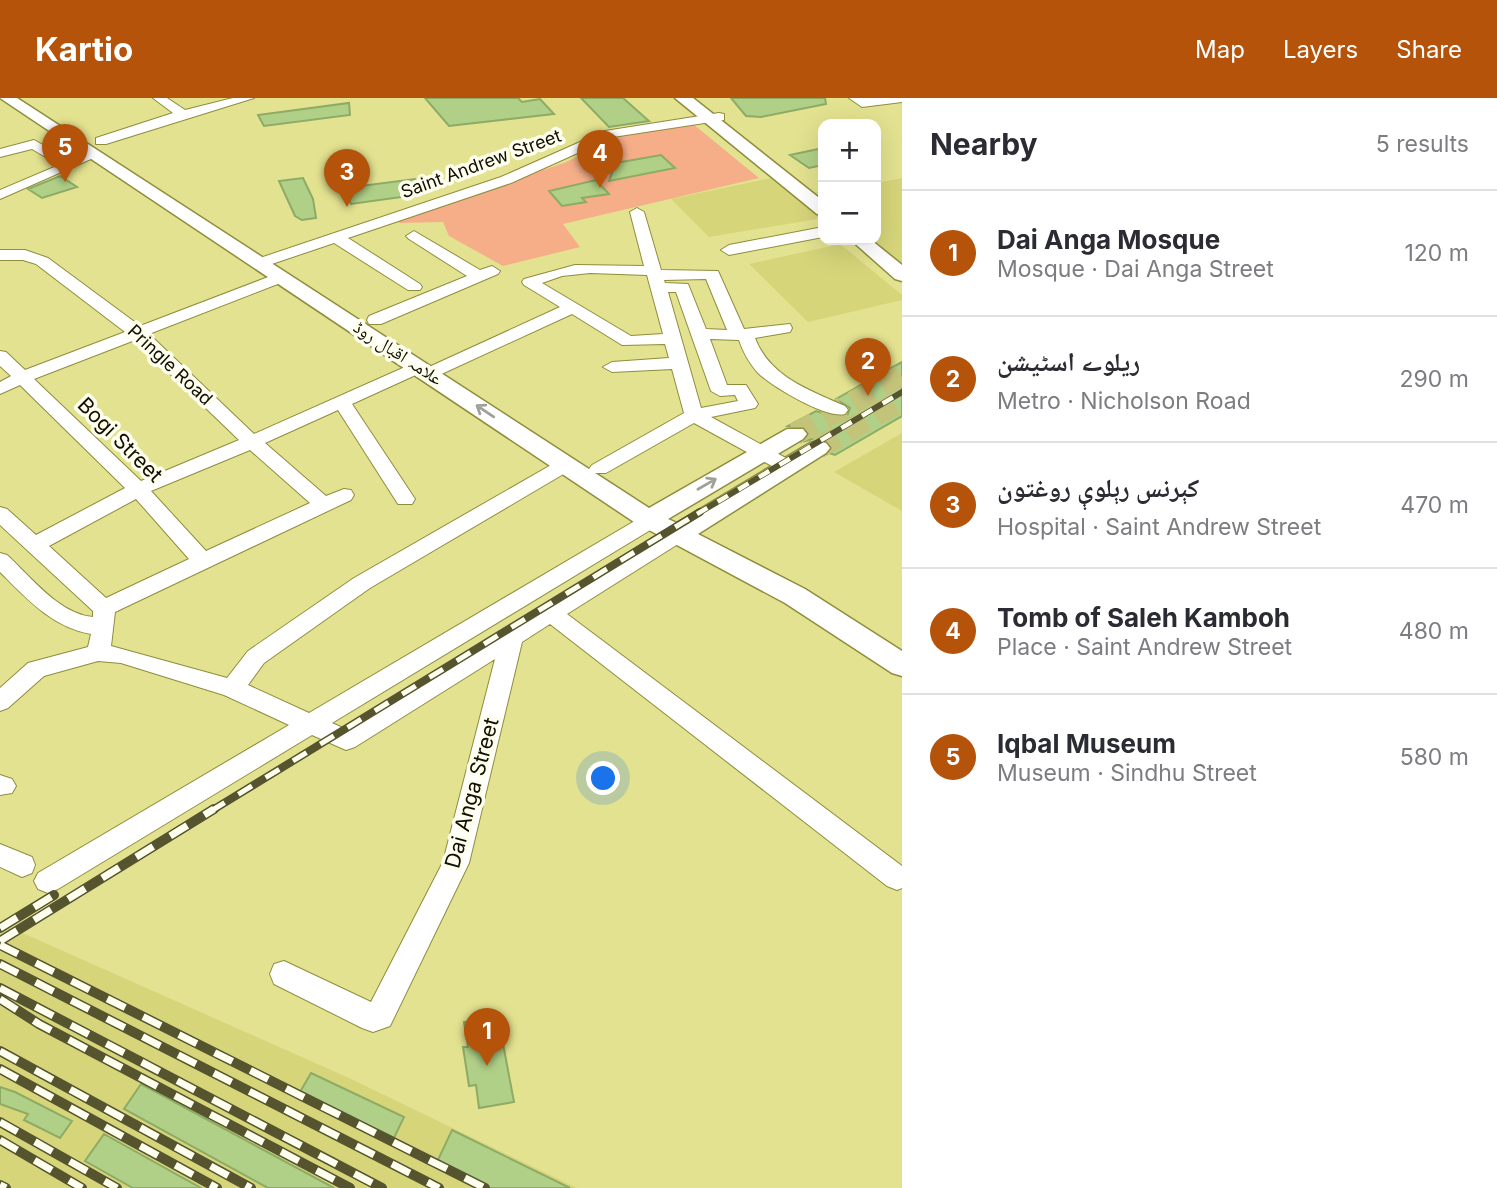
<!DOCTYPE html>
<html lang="en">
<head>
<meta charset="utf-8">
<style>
  body { margin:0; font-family:Inter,"Noto Naskh Arabic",sans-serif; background:#f7f7f7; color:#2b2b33 }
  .controls { position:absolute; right:21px; top:21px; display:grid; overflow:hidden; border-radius:14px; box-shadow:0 7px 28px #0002 }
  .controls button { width:63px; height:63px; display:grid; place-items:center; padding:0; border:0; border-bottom:2px solid #e1e1e2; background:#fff; color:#2b2b33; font:35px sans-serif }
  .you { position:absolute; left:604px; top:681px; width:24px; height:24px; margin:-18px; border:5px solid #fff; border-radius:50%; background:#1a73e8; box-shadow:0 0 0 10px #1a73e833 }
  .badge { display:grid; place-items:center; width:46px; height:46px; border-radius:50%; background:#b45309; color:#fff; font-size:23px; font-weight:700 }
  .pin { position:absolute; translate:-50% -58px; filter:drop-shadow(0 2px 4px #0008) }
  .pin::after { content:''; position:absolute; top:37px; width:24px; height:21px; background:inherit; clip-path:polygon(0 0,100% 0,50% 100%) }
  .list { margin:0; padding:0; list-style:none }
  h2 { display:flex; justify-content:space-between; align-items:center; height:91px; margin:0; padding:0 28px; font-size:30px }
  h2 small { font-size:23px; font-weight:400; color:#7c7c81 }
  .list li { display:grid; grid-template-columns:46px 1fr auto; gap:21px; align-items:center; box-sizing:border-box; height:126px; padding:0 28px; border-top:2px solid #e1e1e2 }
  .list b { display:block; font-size:26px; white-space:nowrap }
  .list p { margin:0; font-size:23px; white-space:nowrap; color:#7c7c81 }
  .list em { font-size:23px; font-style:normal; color:#7c7c81 }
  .map { position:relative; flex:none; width:902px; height:1090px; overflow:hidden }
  header { display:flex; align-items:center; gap:42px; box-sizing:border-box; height:98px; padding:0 35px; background:#b45309; color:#fff }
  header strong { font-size:33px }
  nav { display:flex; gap:38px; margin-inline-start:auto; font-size:24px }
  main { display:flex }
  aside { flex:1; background:#fff }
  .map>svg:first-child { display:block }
  .built { fill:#d6d57a }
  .green { fill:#f6ae89 }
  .building { fill:#b0d087; stroke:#8dab64; stroke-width:2 }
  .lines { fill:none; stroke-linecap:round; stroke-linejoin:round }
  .major-tunnel { stroke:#c4c37a; stroke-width:22; stroke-dasharray:22 11; stroke-linecap:butt }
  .minor-casing { stroke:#8f8d3c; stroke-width:2 }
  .major-casing { stroke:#8f8d3c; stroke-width:3 }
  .minor { fill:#fff; fill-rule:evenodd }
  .major { fill:#fff; fill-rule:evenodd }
  .rail-far2-casing { stroke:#55542e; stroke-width:6 }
  .rail-far1-casing { stroke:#55542e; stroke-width:8 }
  .rail-casing { stroke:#55542e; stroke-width:10 }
  .rail-far2 { stroke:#feffef; stroke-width:4.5; stroke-dasharray:12; stroke-linecap:butt }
  .rail-far1 { stroke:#feffef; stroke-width:5; stroke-dasharray:16; stroke-linecap:butt }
  .rail { stroke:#feffef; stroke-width:7; stroke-dasharray:20; stroke-linecap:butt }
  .oneway { stroke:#a0a099 }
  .labels { text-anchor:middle; stroke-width:7; stroke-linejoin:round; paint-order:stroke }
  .far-street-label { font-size:18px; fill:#121100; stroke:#feffef }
  .street-label { font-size:21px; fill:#121100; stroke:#feffef }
</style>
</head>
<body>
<header>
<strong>Kartio</strong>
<nav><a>Map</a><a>Layers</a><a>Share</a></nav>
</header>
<main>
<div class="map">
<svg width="902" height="1090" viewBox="0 0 902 1090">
  <rect width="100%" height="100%" fill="#e3e290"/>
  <!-- built -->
  <path class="built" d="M781,78L803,96L823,93V120L709,139L671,101Z
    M902,80V178L858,142H876V85Z
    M840,146L902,197V202L808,224L749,166Z
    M902,335V413L834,374Z
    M0,825L349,980L577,1090H0Z"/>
  <!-- green -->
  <path class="green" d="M693,26L759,80L563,126L580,149L503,168L449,138L443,124L400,125L395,121L564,65L621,37Z"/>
  <!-- building -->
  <path class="building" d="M425,0H518L522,4L540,1L554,16L449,28Z
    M581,0H623L649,23L609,29Z
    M731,0H825L826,6L761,19L746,18Z
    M349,5L350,17L264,28L258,17Z
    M823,50V67L809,70L790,57Z
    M661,57L675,70L609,83L616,65Z
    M355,77L361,88L415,81L423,96L351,106L337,79Z
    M60,78L77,89L42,100L28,91Z
    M303,80L313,101L316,120L302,122L295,118L279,83Z
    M596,82L609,96L582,100L586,104L562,108L549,93Z
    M902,264V318L835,357L829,355L833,350L827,342L817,340L805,343L810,336L805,329L788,328L816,313L836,319L847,318L850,310L836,301Z
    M498,919L514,1004L479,1010L476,987L469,988L463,949H468L464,924Z
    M311,975L404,1019L394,1040L300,994Z
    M141,986L334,1090H268L124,1011Z
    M0,989L15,994L72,1023L60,1040L24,1022L28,1016L0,1006Z
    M452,1032L570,1090H489L437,1064Z
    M104,1036L201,1090H133L85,1063Z"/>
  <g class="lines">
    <!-- major-tunnel -->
    <path class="major-tunnel" d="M795,336L902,277
      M818,350L902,302"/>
    <!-- minor casing -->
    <g class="minor-casing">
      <path id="minor" d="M153,0H167L185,12L233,0H254L106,46H96V40L173,15Z
        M849,0H902V4L862,9Z
        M719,15L724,16V22L613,39L511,85L348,140L420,186L422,189L420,192H408L334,145L260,170L252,165L254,162L501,79L605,33Z
        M34,42L70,62L93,53L100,57L0,101V92L59,67L32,51L0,59V51Z
        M637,110L644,114L661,172L718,173L744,231L790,226L792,230L790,234L755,240C770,279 809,292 845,308L848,312L845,316C826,321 773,289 758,275C749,265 743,254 739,242L710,241L727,287H746L758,306L755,310L711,319L795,365L798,369L795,373H781L694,325L606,375H592L589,371L592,367L684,315L672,271L612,274L603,269L612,264L669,260L665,246L622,247L572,216L435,279L429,280L420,275L352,306L415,401L412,406H398L338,312L265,345L326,398L344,391L351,392L354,397L351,402L115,514L111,548L227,580L248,553L354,480L558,363H572L575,367L572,371L370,490L264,565L248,587L309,615L638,421L642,416H656L659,421L652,431L332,625L345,631L672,431H686L689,436L686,441L567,516L902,768V790L897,792L887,788L550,526L522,544L469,765L390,928L373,934L362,930L274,886L270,876L274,866L284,863L371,904L443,764L495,561L355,649L346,652L312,637L58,791L48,795L38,791L34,783L38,775L289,627L224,597L121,565L98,563L44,578L8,610L0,613V590L28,565L88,549L91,536C52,529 27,501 0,474V455L7,457C31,479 59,516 93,519V513L0,427V409L7,411L36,437L125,390L20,287L0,296V284L11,278L0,268V253L6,254L25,272L125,234L36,166L23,162H0V152H25L48,160L140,228L276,176H288L290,179L288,182L149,236L254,336L414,265L420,264L429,269L560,209L524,187L522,184L524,181L575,167L644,168L630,114ZM590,175L647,177L663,236L631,238L542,185L562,178ZM706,181L727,232L706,231L688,186L665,185L664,182ZM668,194H676L711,293L720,298L735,297L738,303L701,310ZM135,242L239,342L141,383L34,281ZM250,352L310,405L206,453L151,393ZM136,401L189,461L106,500L49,448Z
        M823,129V139L729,157L721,152L729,147Z
        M414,133L480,172L492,168L500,173L498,176L381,226H369L367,222L369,218L467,178L409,141L406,138Z
        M0,677L12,681L16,688L12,695L0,697Z
        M0,746L32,759L35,767L32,775L22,779L0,769Z"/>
    </g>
    <!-- major casing -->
    <g class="major-casing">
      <path id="major" d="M0,0H17L649,410L787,331H803L807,336L803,341L668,421L677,425L810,345L818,343L826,345L830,350L826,355L698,436L805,491L902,553V578L892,575L785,505L634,424Z
        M675,0H693L823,103V117L817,116Z
        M851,142H871L902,167V183L895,181Z"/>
    </g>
    <!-- minor -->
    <use href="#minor" class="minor"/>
    <!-- major -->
    <use href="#major" class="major"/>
    <!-- rail-far2 casing -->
    <g class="rail-far2-casing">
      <path id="rail-far2" d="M697,416L902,294"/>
    </g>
    <!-- rail-far1 casing -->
    <g class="rail-far1-casing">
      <path id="rail-far1" d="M211,713L700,414"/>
    </g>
    <!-- rail casing -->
    <g class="rail-casing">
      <path id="rail" d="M0,830L54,797
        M0,843L214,711
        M0,847L485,1090
        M0,866L439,1090
        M0,890L382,1090
        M0,901L39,926L350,1090
        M0,953L251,1090
        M0,971L217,1090
        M0,1024L117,1090
        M0,1042L82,1090
        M0,1087L6,1090"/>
    </g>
    <!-- rail-far2 -->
    <use href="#rail-far2" class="rail-far2"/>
    <!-- rail-far1 -->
    <use href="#rail-far1" class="rail-far1"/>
    <!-- rail -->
    <use href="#rail" class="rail"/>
  </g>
  <!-- one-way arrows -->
  <defs><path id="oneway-shaft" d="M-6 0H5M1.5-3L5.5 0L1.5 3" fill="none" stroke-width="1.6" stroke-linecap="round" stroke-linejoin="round" transform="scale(1.75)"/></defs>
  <g class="oneway">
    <use href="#oneway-shaft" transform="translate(485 313) rotate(-146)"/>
    <use href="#oneway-shaft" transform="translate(707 386) rotate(-30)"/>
  </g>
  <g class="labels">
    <!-- far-street labels -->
    <g class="far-street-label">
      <text transform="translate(481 66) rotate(-20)" y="6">Saint Andrew Street</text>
      <text transform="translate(398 255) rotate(33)" y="6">علامہ اقبال روڈ</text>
      <text transform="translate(170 267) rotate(43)" y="6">Pringle Road</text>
    </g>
    <!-- street labels -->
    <g class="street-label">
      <text transform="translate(120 342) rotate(45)" y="7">Bogi Street</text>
      <text transform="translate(472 695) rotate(-75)" y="7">Dai Anga Street</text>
    </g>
  </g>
</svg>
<div class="controls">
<button>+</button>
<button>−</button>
</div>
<div class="you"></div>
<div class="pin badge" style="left:487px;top:968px">1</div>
<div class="pin badge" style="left:868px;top:298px">2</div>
<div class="pin badge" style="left:347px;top:109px">3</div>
<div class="pin badge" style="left:600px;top:90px">4</div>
<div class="pin badge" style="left:65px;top:84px">5</div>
</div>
<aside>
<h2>Nearby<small>5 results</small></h2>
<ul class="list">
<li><span class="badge">1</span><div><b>Dai Anga Mosque</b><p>Mosque · Dai Anga Street</p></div><em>120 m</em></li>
<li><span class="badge">2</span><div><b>ریلوے اسٹیشن</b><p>Metro · Nicholson Road</p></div><em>290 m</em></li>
<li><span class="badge">3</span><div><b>کېرنس رېلوې روغتون</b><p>Hospital · Saint Andrew Street</p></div><em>470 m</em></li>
<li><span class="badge">4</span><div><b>Tomb of Saleh Kamboh</b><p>Place · Saint Andrew Street</p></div><em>480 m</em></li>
<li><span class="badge">5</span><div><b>Iqbal Museum</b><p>Museum · Sindhu Street</p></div><em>580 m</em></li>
</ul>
</aside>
</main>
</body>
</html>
